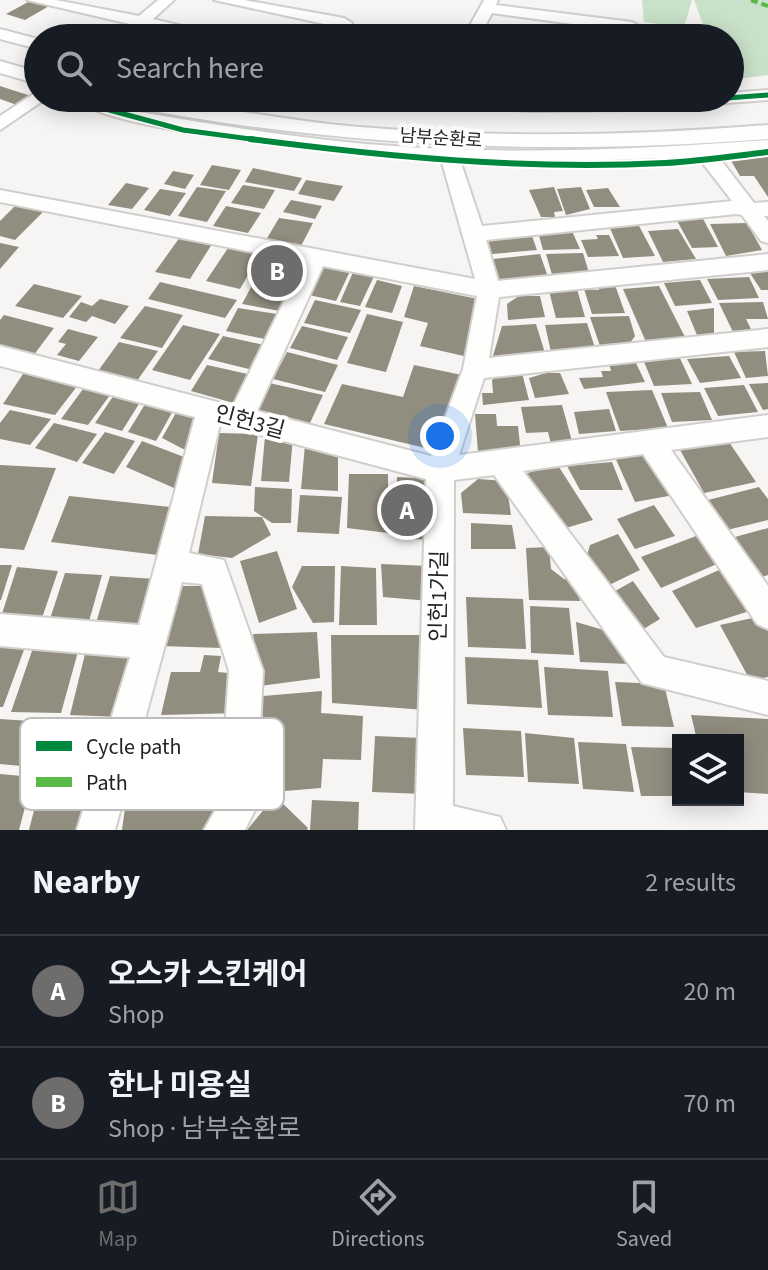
<!DOCTYPE html>
<html lang="en">
<head>
<meta charset="utf-8">
<style>
  body { margin:0; font-family:"Source Sans 3","Noto Sans KR",sans-serif; background:#20242c; color:#f1f3f6 }
  .controls { position:absolute; right:24px; bottom:24px; display:grid; overflow:hidden; border-radius:0px; box-shadow:0 4px 20px #0003 }
  .controls button { width:72px; height:72px; display:grid; place-items:center; padding:0; border:0; border-bottom:2px solid #363941; background:#171b24; color:#f1f3f6; font:40px sans-serif }
  .you { position:absolute; left:440px; top:436px; width:28px; height:28px; margin:-20px; border:6px solid #fff; border-radius:50%; background:#1a73e8; box-shadow:0 0 0 12px #1a73e833 }
  .badge { display:grid; place-items:center; width:52px; height:52px; border-radius:50%; background:#6e6d6c; color:#fff; font-size:26px; font-weight:700 }
  .pin { position:absolute; translate:-50% -50%; border:4px solid #fff; box-shadow:0 2px 8px #0006 }
  .list { margin:0; padding:0; list-style:none }
  h2 { display:flex; justify-content:space-between; align-items:center; height:104px; margin:0; padding:0 32px; font-size:34px }
  h2 small { font-size:26px; font-weight:400; color:#9ea1a6 }
  .list li { display:grid; grid-template-columns:52px 1fr auto; gap:24px; align-items:center; box-sizing:border-box; height:112px; padding:0 32px; border-top:2px solid #363941 }
  .list b { display:block; font-size:30px; white-space:nowrap }
  .list p { margin:0; font-size:26px; white-space:nowrap; color:#9ea1a6 }
  .list em { font-size:26px; font-style:normal; color:#9ea1a6 }
  .icon { flex:none; width:44px; height:44px; fill:none; stroke:currentColor; stroke-width:2; stroke-linecap:round; stroke-linejoin:round }
  .map { position:relative; flex:none; width:768px; height:830px; overflow:hidden }
  .search { position:absolute; background:#171b24; box-shadow:0 4px 20px #0003; left:24px; right:24px; top:24px; height:88px; display:flex; align-items:center; gap:20px; box-sizing:border-box; padding:0 28px; border-radius:44px; color:#9ea1a6; font-size:30px }
  .sheet { height:328px; background:#171b24 }
  nav { display:flex; justify-content:space-around; align-items:center; box-sizing:border-box; height:112px; border-top:2px solid #363941; background:#171b24; font-size:22px; color:#9ea1a6 }
  nav a { display:grid; justify-items:center; gap:4px }
  nav .on { color:#6e6d6c }
  .map>svg:first-child { display:block }
  .green { fill:#c9e1c9 }
  .building { fill:#918d7f }
  .lines { fill:none; stroke-linecap:round; stroke-linejoin:round }
  .minor-casing { stroke:#d0cfce; stroke-width:4 }
  .major-casing { stroke:#d0cfce; stroke-width:4 }
  .minor { fill:#fefefd; fill-rule:evenodd }
  .major { fill:#fefefd; fill-rule:evenodd }
  .quiet { stroke:#58b947; stroke-width:4; stroke-dasharray:7 4; stroke-linecap:butt }
  .cycleway-far1-casing { stroke:#fff; stroke-width:8 }
  .cycleway-casing { stroke:#fff; stroke-width:10 }
  .cycleway-far1 { stroke:#00873e; stroke-width:5 }
  .cycleway { stroke:#00873e; stroke-width:6 }
  .labels { text-anchor:middle; stroke-width:8; stroke-linejoin:round; paint-order:stroke }
  .far-street-label { font-size:18px; fill:#242423; stroke:#fff }
  .street-label { font-size:22px; fill:#242423; stroke:#fff }
  .key { fill:#fff; stroke:#bdbdbd; stroke-width:2 }
  .key-label { font-size:22px; fill:#242423 }
</style>
</head>
<body>
<div class="map">
<svg width="768" height="830" viewBox="0 0 768 830">
  <rect width="100%" height="100%" fill="#f6f5f4"/>
  <!-- green -->
  <path class="green" d="M642,0H692L684,28L644,22Z
    M694,0H768V75L730,80V38H708Z"/>
  <!-- building -->
  <path class="building" d="M30,1L49,6L25,20L6,14Z
    M0,86L31,96L17,105L0,99Z
    M768,156V197L754,176H740L730,159Z
    M212,165L241,170L229,190L200,185Z
    M253,168L302,178L294,191L245,182Z
    M173,171L194,175L185,189L164,184Z
    M306,180L343,186L334,201L298,194Z
    M126,183L149,188L132,209L108,205Z
    M243,185L275,190L264,209L231,203Z
    M197,187L226,191L207,222L178,216Z
    M554,187L563,211L554,212L555,217H541L529,190Z
    M581,187L590,209L566,215L557,189Z
    M608,188L620,207H594L586,190Z
    M160,189L186,193L170,216L144,210Z
    M291,200L322,206L315,219L283,212Z
    M16,205L45,210L15,240L0,236V221Z
    M226,206L261,213L248,233L213,226Z
    M701,215L718,247L692,248L675,217Z
    M279,218L313,223L301,246L266,240Z
    M747,223L762,250L726,256L710,224Z
    M638,224L655,256L623,258L609,226Z
    M678,229L696,259L663,262L648,231Z
    M572,231L580,249L543,250L538,232Z
    M531,233L537,250L492,254L487,236Z
    M596,235H609L619,256L588,257L581,240L598,239Z
    M180,237L212,244L190,279L155,272Z
    M0,243L19,247L0,269Z
    M228,248L260,254L240,289L206,281Z
    M583,253L590,276L553,278L546,254Z
    M540,254L549,280L501,284L493,259Z
    M270,255L309,261L300,283L260,276Z
    M326,263L351,269L336,301L309,295Z
    M768,268V290H761L748,270Z
    M354,270L375,274L360,306L340,302Z
    M749,277L759,298L718,300L707,279Z
    M255,280L297,287L285,312L242,304Z
    M377,280L402,286L392,313L365,307Z
    M700,280L712,303L675,306L664,283Z
    M160,282L237,300L225,318L148,299Z
    M34,284L82,296L63,318L15,306Z
    M597,285H615L625,313L592,314L584,289L599,290Z
    M414,286L483,300L468,357L420,346L428,323L404,317Z
    M659,286L685,337L646,342L623,289Z
    M577,289L585,317L556,318L549,291Z
    M519,296H540L545,317L508,320L507,304Z
    M100,299L129,306L115,324L92,316L86,322L69,317L81,302L92,306Z
    M315,300L361,310L350,333L304,323Z
    M763,302L768,319H746L752,331L733,332L719,303Z
    M145,306L183,315L162,348L120,338Z
    M238,308L284,315L270,340L226,331Z
    M714,308V334L697,335L687,311Z
    M367,314L403,322L386,372L347,363Z
    M4,315L54,328L33,356L0,347V320Z
    M629,316L635,336L630,343L600,346L590,317Z
    M587,323L596,351L551,352L545,325Z
    M536,324L545,353L492,359L502,326Z
    M183,325L220,334L190,380L152,370Z
    M302,326L348,337L337,360L290,348Z
    M68,329L98,337L79,361L57,355L66,344L58,342Z
    M223,336L269,346L257,371L208,359Z
    M119,342L158,351L137,381L98,371Z
    M765,351L768,376L746,378L734,352Z
    M287,352L338,365L325,392L273,379Z
    M678,354L692,384L654,386L642,357Z
    M729,356L741,378L700,383L687,359Z
    M609,363H636L645,382L584,389L579,378L603,377L601,371H611Z
    M207,365L252,375L237,404L191,391Z
    M414,365L462,375L438,451L324,424L342,384L403,397Z
    M25,371L78,385L55,415L3,404Z
    M502,373H522L529,400L483,405L482,393H493L492,380Z
    M546,373H560L569,394L535,398L529,378Z
    M269,383L323,395L309,425L253,412Z
    M768,383V409L763,410L749,384Z
    M86,385L113,391L88,425L61,419Z
    M744,385L758,412L718,416L704,388Z
    M652,390L668,428L620,431L606,392Z
    M116,392L142,399L122,431L95,423Z
    M700,392L712,420L672,422L661,393Z
    M147,401L174,409L156,441L128,432Z
    M562,405L572,441L551,444L548,432L526,433L521,407Z
    M609,409L616,431L579,434L574,412Z
    M10,410L51,419L30,445L0,439V423Z
    M177,411L202,420L191,453L162,438Z
    M475,414H496L497,426H518L521,454L478,452Z
    M54,423L97,434L77,462L35,448Z
    M105,432L135,441L114,474L82,463Z
    M219,433L258,434L251,486L212,483Z
    M265,436L293,437L289,482L261,481Z
    M142,441L192,460L174,488L126,467Z
    M729,442L756,482L704,493L680,450Z
    M305,445L338,453V491L301,489Z
    M649,451L674,495L635,502L614,455Z
    M612,462L623,490H580L567,466Z
    M557,464L593,520L559,530L518,476Z
    M0,465L56,468L24,550L0,548Z
    M349,474H388V533L347,528Z
    M397,477L434,479L432,540L395,538Z
    M478,479L506,481L511,515L463,513L461,493Z
    M255,487L292,489L291,523H272L254,511Z
    M759,487L768,499V520L727,530L708,500Z
    M300,495L342,497L339,534L297,532Z
    M69,496L179,508L166,556L51,542Z
    M654,505L675,536L635,549L617,519Z
    M205,516L262,517L271,535L232,558L198,554Z
    M471,523L512,525L516,549H471Z
    M768,528V575L762,577L735,537Z
    M704,533L724,561L661,588L641,557Z
    M618,534L640,570L603,588L585,562L590,545Z
    M549,547L551,569L564,579L576,580L580,601L529,600L526,548Z
    M277,551L297,609L259,623L240,561Z
    M381,564L429,566V601L383,597Z
    M0,565H12L1,600H0Z
    M302,566H335L334,622L313,623L292,587Z
    M341,566L376,568L377,625H339Z
    M728,566L759,608L696,628L672,591Z
    M17,567L58,571L41,621L0,620Z
    M65,573L102,575L88,625L49,622Z
    M110,576L156,579L145,626L96,623Z
    M633,581L660,619L637,633L610,594Z
    M174,586H213L222,648L161,646Z
    M466,597L523,599L526,649L468,647Z
    M530,606L569,608L574,655L531,653Z
    M762,616L768,625V677L750,680L720,625Z
    M576,622L621,635L629,664L580,662Z
    M317,632L320,678L260,686L253,634Z
    M331,635H425V710L332,703Z
    M0,644L25,647L3,707H0Z
    M34,645L79,648L61,713L11,712Z
    M86,650L138,652L120,717L70,715Z
    M204,655L221,656L218,672L238,674V713L161,715L171,672H200Z
    M465,657L538,660L542,708L467,704Z
    M544,667L608,671L613,717L548,715Z
    M615,682L664,684L674,727L622,726Z
    M322,691L321,713L363,716L361,760L323,759L321,788L261,793L263,696Z
    M691,715L768,719V794L738,792V740H697Z
    M0,719L45,722L32,767L0,764Z
    M463,728L521,731L524,777L466,775Z
    M525,733L574,738L579,784L528,782Z
    M375,736L422,738L424,794L372,792Z
    M578,742L626,744L634,792L583,789Z
    M631,747L678,748V796H641Z
    M0,774L33,777L19,830H0Z
    M42,779L101,781L83,830H29Z
    M275,796L308,828L307,830H247Z
    M312,800L359,802L358,830H310Z
    M126,801L219,805L215,830H122Z"/>
  <g class="lines">
    <!-- minor casing -->
    <g class="minor-casing">
      <path id="minor" d="M27,0H56L139,16L158,0H174L153,19L232,38H201L145,27L132,38H115L130,24Z
        M214,0H244L344,18L352,23L341,38H325L334,26Z
        M484,0H498L496,5L632,22L640,27L632,32L492,13L479,38H463Z
        M0,29L38,39V49L0,39Z
        M768,90V100L633,110L534,111L365,103L356,98H730V93Z
        M38,91V98L44,100L0,130V116Z
        M74,98C97,98 116,108 139,112C199,122 259,132 319,139C468,157 619,151 768,140V152L717,155L754,203L768,202V216H764L768,221V243L761,241L742,215L736,214L486,240L498,281L768,254V270L499,297L489,358L768,329V347L484,378L459,455L768,415V437L671,450L768,586V629L757,624L643,454L523,471L664,657L768,681V715L642,683L494,475L454,480L453,806L500,817L506,830H415L426,479L220,424L189,553L224,560L263,671L256,808L245,830H204L220,802L229,671L202,584L182,582L115,830H77L130,657L0,646V614L139,625L195,417L0,366V346L233,406L303,262L0,202V190L475,279L441,159C382,156 106,134 74,98ZM698,157L732,201L482,226L460,160L546,162ZM323,266L477,296L463,369L431,456L257,411Z"/>
    </g>
    <!-- major casing -->
    <g class="major-casing">
      <path id="major" d="M0,61L38,72V84L0,73Z
        M105,98C190,98 275,121 360,127C496,138 632,136 768,125V139C548,156 333,147 116,104Z"/>
    </g>
    <!-- minor -->
    <use href="#minor" class="minor"/>
    <!-- major -->
    <use href="#major" class="major"/>
    <!-- quiet -->
    <path class="quiet" d="M751,0L768,6"/>
    <!-- cycleway-far1 casing -->
    <g class="cycleway-far1-casing">
      <path id="cycleway-far1" d="M65,98L183,130L266,141
        M365,98L534,106L633,105L768,95"/>
    </g>
    <!-- cycleway casing -->
    <g class="cycleway-casing">
      <path id="cycleway" d="M250,139C388,157 526,170 665,163C699,161 734,156 768,152"/>
    </g>
    <!-- cycleway-far1 -->
    <use href="#cycleway-far1" class="cycleway-far1"/>
    <!-- cycleway -->
    <use href="#cycleway" class="cycleway"/>
  </g>
  <g class="labels">
    <!-- far-street labels -->
    <g class="far-street-label">
      <text transform="translate(441 138) rotate(4)" y="6">남부순환로</text>
    </g>
    <!-- street labels -->
    <g class="street-label">
      <text transform="translate(250 421) rotate(15)" y="8">인헌3길</text>
      <text transform="translate(438 596) rotate(-89)" y="8">인헌1가길</text>
    </g>
  </g>
  <!-- legend -->
  <rect x="20" y="718" width="264" height="92" rx="12" class="key"/>
  <rect x="36" y="741" width="36" height="10" fill="#00873e"/>
  <rect x="36" y="777" width="36" height="10" fill="#58b947"/>
  <g class="key-label">
    <text x="86" y="754">Cycle path</text>
    <text x="86" y="790">Path</text>
  </g>
</svg>
<div class="controls">
<button><svg class="icon" aria-label="layers" viewBox="0 0 24 24"><path d="M12 4l9 5-9 5-9-5zM3 14l9 5 9-5"/></svg></button>
</div>
<div class="you"></div>
<div class="pin badge" style="left:407px;top:510px">A</div>
<div class="pin badge" style="left:277px;top:271px">B</div>
<div class="search"><svg class="icon" aria-label="search" viewBox="0 0 24 24"><circle cx="10" cy="10" r="6"/><path d="M15 15l6 6"/></svg>Search here</div>
</div>
<section class="sheet">
<h2>Nearby<small>2 results</small></h2>
<ul class="list">
<li><span class="badge">A</span><div><b>오스카 스킨케어</b><p>Shop</p></div><em>20 m</em></li>
<li><span class="badge">B</span><div><b>한나 미용실</b><p>Shop · 남부순환로</p></div><em>70 m</em></li>
</ul>
</section>
<nav>
<a class="on"><svg class="icon" aria-label="map" viewBox="0 0 24 24"><path d="M3 6l6-2 6 2 6-2v14l-6 2-6-2-6 2zM9 4v14M15 6v14"/></svg>Map</a>
<a><svg class="icon" aria-label="directions" viewBox="0 0 24 24"><path d="M12 3l9 9-9 9-9-9zM9 14v-3h6M13 9l2 2-2 2"/></svg>Directions</a>
<a><svg class="icon" aria-label="saved" viewBox="0 0 24 24"><path d="M7 4h10v16l-5-4-5 4z"/></svg>Saved</a>
</nav>
</body>
</html>
